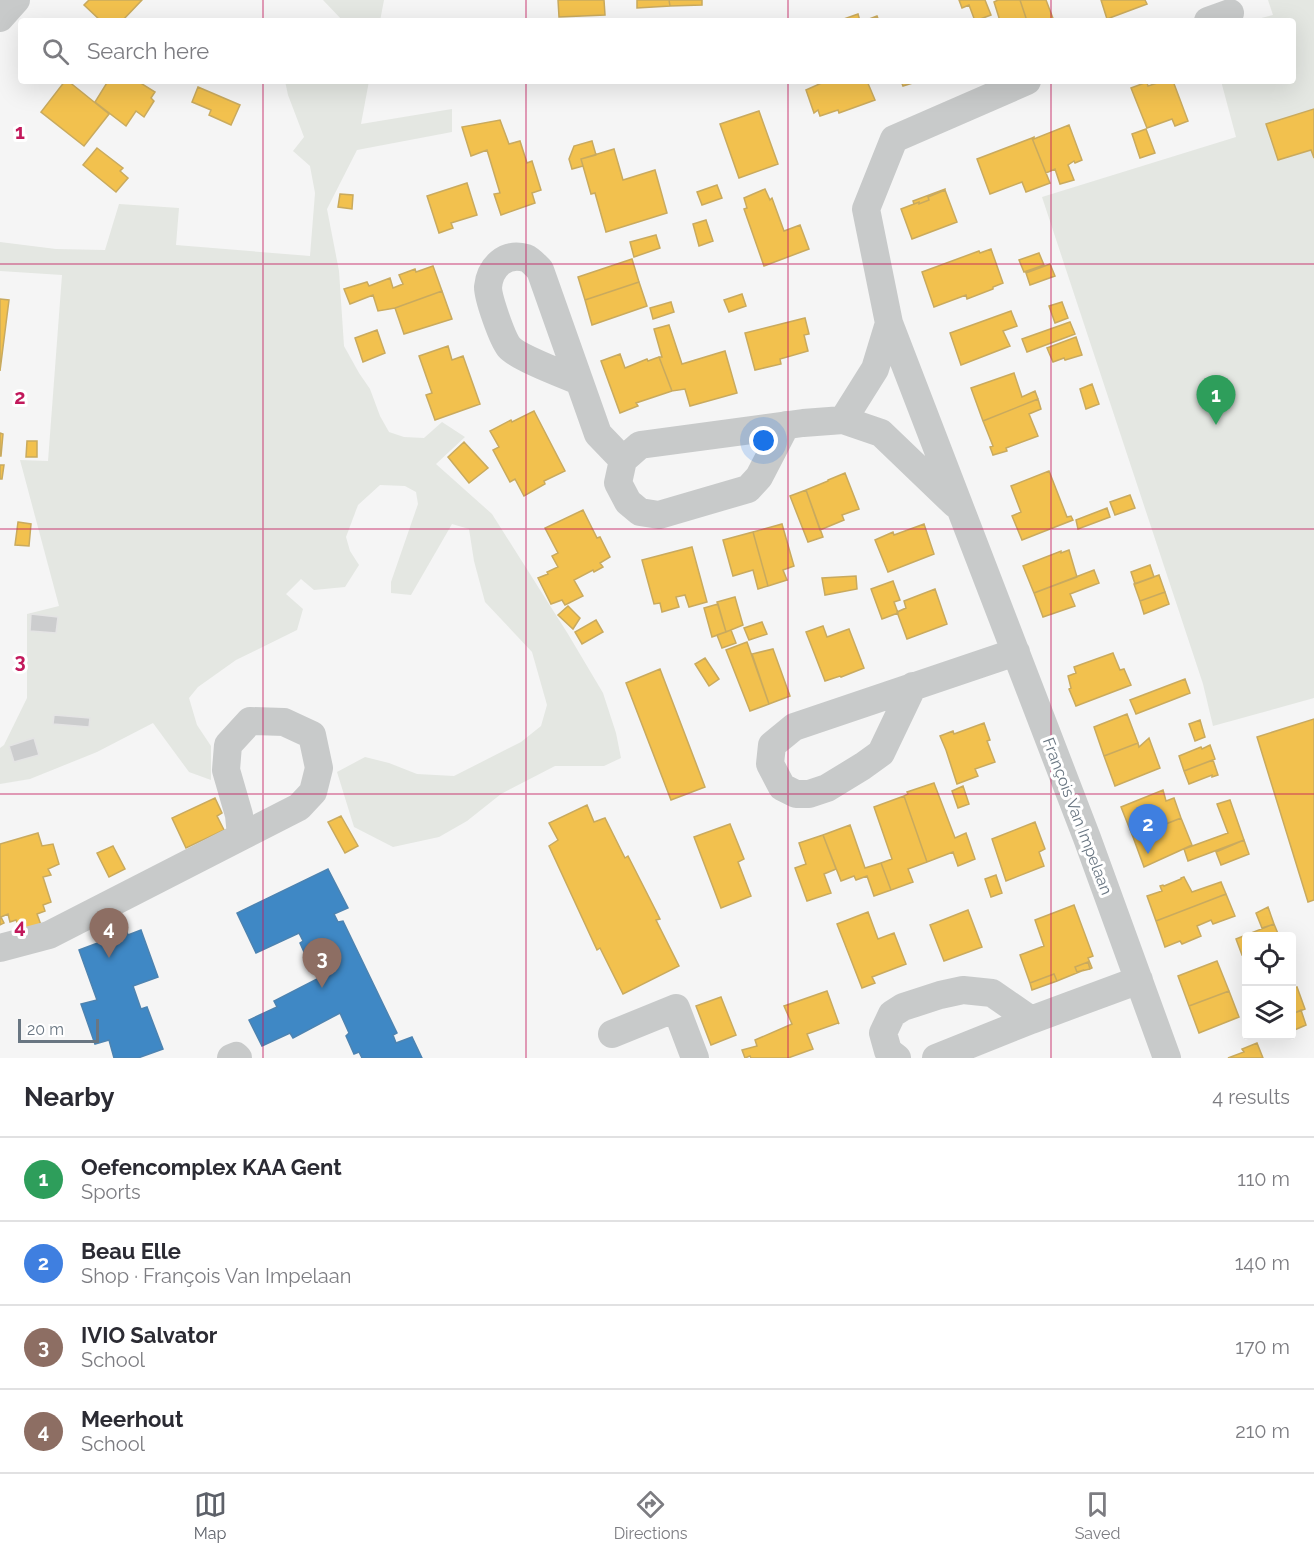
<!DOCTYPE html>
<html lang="en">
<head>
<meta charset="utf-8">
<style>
  body { margin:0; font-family:Raleway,sans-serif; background:#f2f2f3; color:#2b2b33 }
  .controls { position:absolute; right:18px; bottom:18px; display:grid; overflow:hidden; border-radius:6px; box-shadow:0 6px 24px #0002 }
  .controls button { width:54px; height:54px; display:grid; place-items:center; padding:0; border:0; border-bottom:2px solid #e1e1e2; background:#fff; color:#2b2b33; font:30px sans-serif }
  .scale { position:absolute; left:18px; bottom:15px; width:81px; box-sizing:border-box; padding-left:6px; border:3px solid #697682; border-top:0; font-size:16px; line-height:21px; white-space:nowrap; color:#697682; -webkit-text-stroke:4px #fff; paint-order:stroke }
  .you { position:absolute; left:764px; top:441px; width:21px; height:21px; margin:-15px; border:4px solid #fff; border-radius:50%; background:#1a73e8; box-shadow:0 0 0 9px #1a73e833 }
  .badge { display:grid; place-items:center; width:39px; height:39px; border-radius:50%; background:#5d6169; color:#fff; font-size:20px; font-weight:700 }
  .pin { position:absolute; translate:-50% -50px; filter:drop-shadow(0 2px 3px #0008) }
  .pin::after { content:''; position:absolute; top:32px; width:21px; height:18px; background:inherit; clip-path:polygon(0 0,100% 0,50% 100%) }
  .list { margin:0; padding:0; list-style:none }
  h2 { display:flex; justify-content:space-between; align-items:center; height:78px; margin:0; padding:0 24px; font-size:26px }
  h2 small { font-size:20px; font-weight:400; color:#7c7c81 }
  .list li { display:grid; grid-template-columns:39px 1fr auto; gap:18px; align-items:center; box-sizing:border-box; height:84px; padding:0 24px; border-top:2px solid #e1e1e2 }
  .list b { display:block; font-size:22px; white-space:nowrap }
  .list p { margin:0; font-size:20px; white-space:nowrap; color:#7c7c81 }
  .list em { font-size:20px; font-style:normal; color:#7c7c81 }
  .icon { flex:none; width:33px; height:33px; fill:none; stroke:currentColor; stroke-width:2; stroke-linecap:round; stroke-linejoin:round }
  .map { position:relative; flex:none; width:1314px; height:1058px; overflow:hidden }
  .search { position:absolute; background:#fff; box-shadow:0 6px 24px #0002; left:18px; right:18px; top:18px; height:66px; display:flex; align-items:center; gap:15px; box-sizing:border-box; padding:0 21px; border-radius:6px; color:#7c7c81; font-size:22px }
  .sheet { height:414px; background:#fff }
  nav { display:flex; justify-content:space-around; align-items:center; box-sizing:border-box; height:84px; border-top:2px solid #e1e1e2; background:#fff; font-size:16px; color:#7c7c81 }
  nav a { display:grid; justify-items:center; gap:3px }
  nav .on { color:#5d6169 }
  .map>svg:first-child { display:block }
  .green { fill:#e4e7e2 }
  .homes { fill:#f2c14e; stroke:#c9aa5e; stroke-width:1.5 }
  .schools { fill:#3f88c5; stroke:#4c83b1; stroke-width:1.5 }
  .building { fill:#cccdce; stroke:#e4e4e4; stroke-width:1.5 }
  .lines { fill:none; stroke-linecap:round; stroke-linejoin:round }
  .minor { stroke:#c8caca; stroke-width:28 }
  .grid { fill:none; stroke:#c2185b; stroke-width:1.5; stroke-opacity:0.55 }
  .labels { text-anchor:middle; stroke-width:6; stroke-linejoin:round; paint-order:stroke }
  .street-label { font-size:16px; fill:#697682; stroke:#fff }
  .grid-label { font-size:20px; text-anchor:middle; font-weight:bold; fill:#c2185b; stroke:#fff; stroke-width:6; stroke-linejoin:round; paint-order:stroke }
</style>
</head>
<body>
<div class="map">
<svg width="1314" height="1058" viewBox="0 0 1314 1058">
  <rect width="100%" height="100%" fill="#f5f5f5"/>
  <!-- green -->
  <path class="green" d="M323,0H384L380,21H343Z
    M1268,0H1314V698L1213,726L1203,684L1042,197L1236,137L1221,81H1293V21H1250L1273,15Z
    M285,81H369L361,124L452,109V132L357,150L327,209L339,271L344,346L359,373L370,389L380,416L389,432L404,437L424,438L442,422L465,437L436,464L492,514L568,634L603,693L616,733L621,758L604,766H555L501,794L467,821L439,837L393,847L354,827L337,772L365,757L389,763L417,774L454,776L521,742L541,726L547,705L532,652L485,602L474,561L469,529L452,524L411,595L391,593V582L418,504L416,492L405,486L380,485L358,505L346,537L350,551L359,565L345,587L314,590L301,579L286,594L303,609L297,630L236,660L198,687L189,698L197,725L211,746V780L189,772L153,723L97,752L30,779L0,784V748L4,745L27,698V614L59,606L20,460L48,461L62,275L0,271V242L56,249L105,250L119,204L179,208L176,245L310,256L315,193L310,166L293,151L304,137L288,95Z"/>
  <!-- homes -->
  <path class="homes" d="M89,0H142L122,21H101L84,5Z
    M558,0H604L605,15L559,17Z
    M637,0H669L670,6L637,8Z
    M669,0H702V5L670,6Z
    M959,0H985L991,15L975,21L969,5L962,8Z
    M998,0H1020L1027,21H1000L994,2Z
    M1020,0H1046L1054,21H1027Z
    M1101,0H1145L1147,4L1107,19Z
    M858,14L860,21L863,20V21H845L844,19Z
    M877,16L879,21H864Z
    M65,81H68L109,114L84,146L41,112Z
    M108,81H143L142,84L155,92L151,98L154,101L144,117L136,111L126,126L95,102Z
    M826,81H867L875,100L839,113L838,110L820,116L818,110L814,113L806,90Z
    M901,81H919L903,86Z
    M1163,81H1173L1188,121L1175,126L1172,119L1147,128L1131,88L1147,82L1148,86Z
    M198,87L240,105L231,125L209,115L211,110L192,102Z
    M1314,109V158L1311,150L1278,160L1266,124Z
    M759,111L778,164L739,178L720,124Z
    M500,120L509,144L520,141L527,163L532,161L541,190L532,193L535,203L501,215L494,194L500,193L487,150L471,156L462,127Z
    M1069,125L1082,160L1075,163L1074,161L1068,165L1074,180L1060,184L1055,169L1046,173L1032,138L1034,137V139Z
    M1146,129L1155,153L1140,158L1132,134Z
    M1032,138L1050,183L1026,192L1022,182L990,194L977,159Z
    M592,141L596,155L581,159L583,166L572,169L569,159L574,146Z
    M97,148L123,168L120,171L128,178L116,192L83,165Z
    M614,149L623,180L655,170L667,213L606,232L595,193L591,194L581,159Z
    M467,183L477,215L451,223L453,228L439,233L427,196Z
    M717,185L722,198L702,205L697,192Z
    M765,189L770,200L772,198L784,231L800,225L809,249L764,266L744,209L747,208L744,198Z
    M945,189V190L928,197L929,200L919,204V202L914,204L913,201Z
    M945,190L957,222L912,239L901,209L919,202V204L929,200L928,197Z
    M340,194L353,195L352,209L338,207Z
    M706,220L713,241L699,246L693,224Z
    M656,235L660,248L634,257L630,242Z
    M991,249L1003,283L993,287V289L967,299L966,295L934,307L922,272L979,251L980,253Z
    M1039,253L1044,265L1024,272L1019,260Z
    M632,259L639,282L585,300L578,277Z
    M1050,264L1055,276L1030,285L1026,273Z
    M433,266L442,291L395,308L378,311L373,295L350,304L344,289L367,282L369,286L390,278L393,288L403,284L399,275L415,269L416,272Z
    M639,282L647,306L592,325L585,300Z
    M442,291L452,319L404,334L395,308Z
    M742,294L746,306L729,312L724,300Z
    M0,299L9,300L0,371Z
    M671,302L674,312L653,319L650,308Z
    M1062,302L1068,318L1055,323L1049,306Z
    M1011,311L1017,326L1003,331L1010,346L961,365L950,333Z
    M805,318L809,334L804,335L808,351L780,359L781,364L755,370L745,333Z
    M1070,322L1075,334L1027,352L1022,339Z
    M669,325L682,364L725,351L737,393L690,406L685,389L672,391L659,357H662L654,329Z
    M377,330L385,353L363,362L355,338Z
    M1076,337L1082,355L1065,360L1064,358L1053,362L1047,348Z
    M448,346L452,360L463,356L480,404L435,420L426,395L432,393L419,356Z
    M620,354L625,368L647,359L648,361L659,357L672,391L636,403L638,406L620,413L601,361Z
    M1014,373L1022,397L1035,391L1038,399L983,421L971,388Z
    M1092,384L1099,404L1086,409L1080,389Z
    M1038,399L1041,409L1029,414L1038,436L1006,448L1007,451L993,455L990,447L993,446L983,421Z
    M534,411L565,471L544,481L545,484L524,496L515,479L510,482L493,450L499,447L490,431L511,420L512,422Z
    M0,433L3,434L1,456H0Z
    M27,441H37V457H26Z
    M464,442L488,468L469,483L448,457Z
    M0,465H4L2,479H0Z
    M1049,471L1067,517L1071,516L1073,520L1022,540L1012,516L1021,512L1011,486Z
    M845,473L859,509L842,515L844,520L820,530L806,490L828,481V480Z
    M806,490L823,537L808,542L790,496Z
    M1130,495L1135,508L1115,515L1110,502Z
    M1107,508L1110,517L1078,529L1076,520Z
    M583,510L597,538L600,537L610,557L600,563L603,567L594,572L593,570L574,580L583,596L565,605L562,600L551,604L538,578L548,574L547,572L558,567L552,556L558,553L545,528Z
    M18,522L31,524L29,546L15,545Z
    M782,524L794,566L783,570L787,580L768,586L753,532Z
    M924,524L934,554L888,572L875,540L893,532L894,535Z
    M753,532L768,586L758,589L753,570L733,576L723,540Z
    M692,547L707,602L689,607L685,595L676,597L679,607L662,612L660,603L654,604L642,560Z
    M1069,550L1077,577L1034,593L1023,566L1061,551V553Z
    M1150,565L1154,577L1135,584L1131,572Z
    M1094,570L1099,583L1070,594L1075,606L1043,617L1034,593Z
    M1159,575L1165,592L1140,601L1134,584Z
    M856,576L857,589L825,595L822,578Z
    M893,581L900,600L894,602L898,613L882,619L871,589Z
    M935,589L947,624L907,639L897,612L906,608L904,601Z
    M1165,592L1169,604L1144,614L1140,601Z
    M735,597L743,625L726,632L717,602Z
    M718,604L726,632L712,637L704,608Z
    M568,606L580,618L573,629L558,615Z
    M596,620L603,632L582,644L575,632Z
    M762,622L767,634L749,640L744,628Z
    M823,626L827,637L849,629L864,668L841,677L840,676L825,681L806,632Z
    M731,630L736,643L722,648L717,635Z
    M747,642L769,704L750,711L726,650Z
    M773,649L790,696L769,704L752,654Z
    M1113,653L1120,670L1124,669L1131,685L1076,706L1069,689L1071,688L1068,676L1076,673L1074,667Z
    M705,658L719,679L709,686L695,664Z
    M660,669L705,787L671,800L626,683Z
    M1185,679L1190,693L1136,714L1130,700Z
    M1127,714L1138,743L1104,756L1094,727Z
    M1314,719V900L1308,902L1257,737Z
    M1200,720L1205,737L1195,741L1189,724Z
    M984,723L990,740L987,741L995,762L975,769L978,776L957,784L946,750L940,736L953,731L954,734Z
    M1149,738L1160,768L1115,786L1104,756L1138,743L1139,747Z
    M1210,745L1215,759L1184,771L1179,756L1201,747L1202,749Z
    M1213,760L1218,775L1212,777V775L1189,784L1184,771Z
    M934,783L955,838L966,833L975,859L958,866L953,852L927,862L904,796L908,794L907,792Z
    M963,786L969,804L958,808L952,791Z
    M1163,790L1166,801L1174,798L1181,818L1133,837L1121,807Z
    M904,796L927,862L908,869L913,882L891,890L881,863L892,859L874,807Z
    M215,798L222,813L217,816L224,830L186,848L172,818Z
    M1230,800L1244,840L1188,861L1184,849L1228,833L1217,804Z
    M587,805L594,822L605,818L625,858L628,856L660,919L656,920L679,966L623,994L600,948L597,950L549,846L558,840L549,823Z
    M341,816L358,846L345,853L328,822Z
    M1181,818L1192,845L1144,867L1133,837Z
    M1035,822L1045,849L1039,852L1044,866L1006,881L992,839Z
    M730,824L744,859L738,862L751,896L721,908L694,837Z
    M850,825L865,868L881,863L891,890L874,896L867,876L856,880L854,876L841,881L823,835Z
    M38,833L42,846L53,844L59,864L48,869L51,875L43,877L51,902L43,905L45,911L37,914L41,925L21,931L16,920L10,922L8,914L1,917L4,923L0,925V844Z
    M823,835L836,869L824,874L831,893L807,901L795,868L806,864L799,843Z
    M1244,840L1249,854L1221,865L1216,852Z
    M113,846L125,869L109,877L97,853Z
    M996,875L1002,893L991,897L985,879Z
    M1184,877L1192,892L1221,882L1226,894L1156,921L1147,896L1162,891L1160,886L1163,885L1164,886L1181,879V878Z
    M1226,894L1235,916L1213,924L1211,920L1197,926L1201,936L1182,944L1180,941L1165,947L1156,921Z
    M1074,905L1093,956L1088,958L1092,968L1090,969L1088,962L1075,967L1077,972L1084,970L1057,981L1054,974L1030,983L1020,955L1044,946L1035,920Z
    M1268,907L1274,924L1262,928L1256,913Z
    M968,910L982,947L944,961L930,925Z
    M868,912L878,939L894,933L906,964L872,977L875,983L862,988L837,924Z
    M1274,924L1279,936H1246V953L1242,955L1236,939Z
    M1217,961L1229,991L1189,1006L1178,976Z
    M1088,962L1090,969L1077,972L1075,967Z
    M1054,974L1057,981L1032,990L1030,983Z
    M1292,981L1294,988L1297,987L1305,1009L1292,1014Z
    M827,991L839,1024L838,1023L807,1034L813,1049L788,1058H751L750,1056L745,1058L742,1050L757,1046L755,1040L792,1024L784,1006Z
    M1229,991L1239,1017L1199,1033L1189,1006Z
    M721,997L736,1035L711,1045L696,1006Z
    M1301,1010L1306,1025L1292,1031V1014Z
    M1257,1043L1263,1058H1228L1244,1052L1242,1049Z"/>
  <!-- schools -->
  <path class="schools" d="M328,869L348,908L334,914L338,922L343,921L397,1033L393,1035L396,1043L412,1037L422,1058H362L359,1052L354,1054L346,1036L349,1033L340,1013L293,1038L290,1033L262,1046L249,1020L277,1007L274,1001L321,977L312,959L308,961L300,943L303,941L299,933L256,953L237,913Z
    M141,930L158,977L133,986L141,1009L147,1007L163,1049L138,1058H114L109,1040L95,1044L81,1004L97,1000L79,950L127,932L128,935Z"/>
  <!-- building -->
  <path class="building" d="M31,614L58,617L56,633L30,631Z
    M54,715L90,718L89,727L53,724Z
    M34,738L39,755L14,762L9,746Z"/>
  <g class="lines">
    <!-- minor -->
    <path class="minor" d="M0,18L16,0
      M1208,21L1230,13
      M1027,81L894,139L866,209L889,323L1087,838L1167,1058
      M579,381C565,375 517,357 509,347C502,338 488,298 488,287C490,267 505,252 526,258C531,260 536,266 540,270L598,434L623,460
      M843,420L875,369L889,323
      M786,425L759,477L748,489L659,515L640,512L628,502L618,483L623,460L640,445L803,423L843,420L881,433L955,504
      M913,686L881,753L863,766L827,788L809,794H796L782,787L770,764L772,745L794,727L1016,652
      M0,948L49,935L299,807L313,792L319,768L312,735L284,722L250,721L228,745L226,770L239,815L241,836
      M612,1034L676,1008L695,1058
      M231,1058L236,1056L238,1058
      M897,1058L888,1051L883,1033L892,1014L903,1007L940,995L963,990L992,993L1031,1020
      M936,1058L1031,1020L1139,980"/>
  </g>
  <!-- grid -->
  <path class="grid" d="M263,0V21M526,0V21M788,0V21M1051,0V21M263,81V1058M526,81V1058M788,81V1058M1051,81V1058M0,264H1314M0,529H1314M0,794H1314"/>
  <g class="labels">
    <!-- street labels -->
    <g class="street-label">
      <text transform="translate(1078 816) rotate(69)" y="6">François Van Impelaan</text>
    </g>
  </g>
  <g class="grid-label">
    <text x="20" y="139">1</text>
    <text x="20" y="404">2</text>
    <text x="20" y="668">3</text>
    <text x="20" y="933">4</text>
  </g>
</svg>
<div class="controls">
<button><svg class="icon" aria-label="locate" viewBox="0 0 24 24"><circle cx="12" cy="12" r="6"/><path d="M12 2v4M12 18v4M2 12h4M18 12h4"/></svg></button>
<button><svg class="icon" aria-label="layers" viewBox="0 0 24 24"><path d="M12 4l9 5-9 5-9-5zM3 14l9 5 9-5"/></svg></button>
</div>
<div class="scale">20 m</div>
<div class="you"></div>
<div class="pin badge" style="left:1216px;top:425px;background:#2e9e5b">1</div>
<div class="pin badge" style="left:1148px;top:854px;background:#3f7fe0">2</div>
<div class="pin badge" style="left:322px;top:988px;background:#8d6e63">3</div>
<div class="pin badge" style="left:109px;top:958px;background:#8d6e63">4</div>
<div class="search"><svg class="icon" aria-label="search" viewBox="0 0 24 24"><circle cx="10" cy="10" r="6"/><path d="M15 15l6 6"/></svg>Search here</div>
</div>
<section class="sheet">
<h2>Nearby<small>4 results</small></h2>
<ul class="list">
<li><span class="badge" style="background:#2e9e5b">1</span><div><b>Oefencomplex KAA Gent</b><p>Sports</p></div><em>110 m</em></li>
<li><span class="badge" style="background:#3f7fe0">2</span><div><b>Beau Elle</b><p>Shop · François Van Impelaan</p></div><em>140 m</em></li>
<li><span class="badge" style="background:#8d6e63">3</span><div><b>IVIO Salvator</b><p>School</p></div><em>170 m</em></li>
<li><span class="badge" style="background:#8d6e63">4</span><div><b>Meerhout</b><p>School</p></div><em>210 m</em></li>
</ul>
</section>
<nav>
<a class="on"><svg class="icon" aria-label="map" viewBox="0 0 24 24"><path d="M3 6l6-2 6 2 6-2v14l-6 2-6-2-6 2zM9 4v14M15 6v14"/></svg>Map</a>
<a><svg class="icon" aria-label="directions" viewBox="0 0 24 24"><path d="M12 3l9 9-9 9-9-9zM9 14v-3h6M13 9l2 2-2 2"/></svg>Directions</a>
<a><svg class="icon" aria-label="saved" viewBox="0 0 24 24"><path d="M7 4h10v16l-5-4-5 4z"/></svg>Saved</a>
</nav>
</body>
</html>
